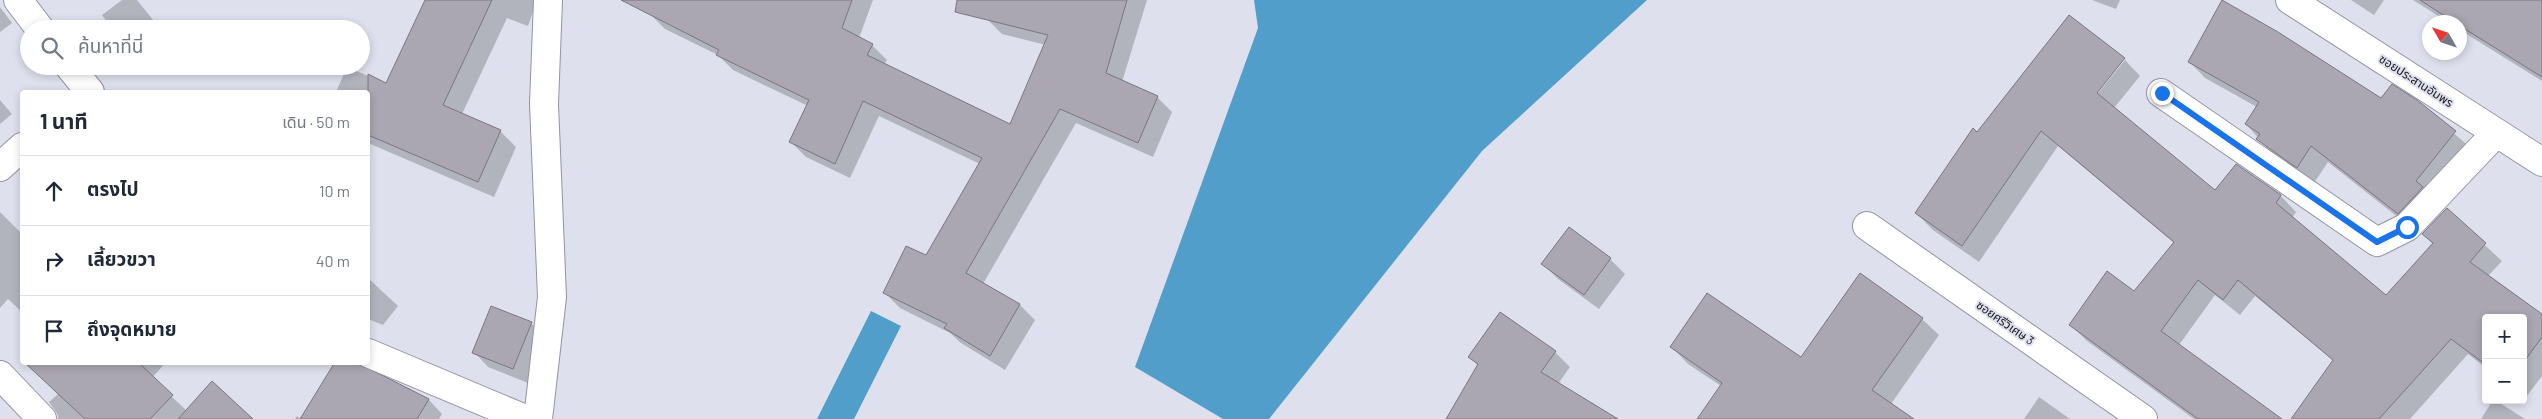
<!DOCTYPE html>
<html lang="th">
<head>
<meta charset="utf-8">
<style>
  body { margin:0; font-family:Barlow,"Noto Sans Thai",sans-serif; background:#f2f2f3; color:#1f2937 }
  .controls { position:absolute; right:15px; bottom:15px; display:grid; overflow:hidden; border-radius:5px; box-shadow:0 2px 8px #0003 }
  .controls button { width:45px; height:45px; display:grid; place-items:center; padding:0; border:0; border-bottom:1px solid #e0e1e3; background:#fff; color:#1f2937; font:25px sans-serif }
  .compass { position:absolute; left:2422px; top:15px; width:45px; height:45px; border-radius:50%; background:#fff; box-shadow:0 2px 8px #0003; rotate:309deg }
  .stop { position:absolute; width:15px; height:15px; margin:-11px; border:4px solid #1a73e8; border-radius:50%; background:#fff }
  .stop.end { background:#1a73e8; border-color:#fff; box-shadow:0 1px 5px #0008 }
  .list { margin:0; padding:0; list-style:none }
  h2 { display:flex; justify-content:space-between; align-items:center; height:65px; margin:0; padding:0 20px; font-size:21px }
  h2 small { font-size:16px; font-weight:400; color:#747a83 }
  .list li { display:grid; grid-template-columns:32px 1fr auto; gap:15px; align-items:center; box-sizing:border-box; height:70px; padding:0 20px; border-top:1px solid #e0e1e3 }
  .list b { display:block; font-size:19px; white-space:nowrap }
  .list em { font-size:16px; font-style:normal; color:#747a83 }
  .icon { flex:none; width:28px; height:28px; fill:none; stroke:currentColor; stroke-width:2; stroke-linecap:round; stroke-linejoin:round }
  .map { position:relative; flex:none; width:2542px; height:419px; overflow:hidden }
  .search { position:absolute; background:#fff; box-shadow:0 2px 8px #0003; left:20px; top:20px; width:350px; height:55px; display:flex; align-items:center; gap:12px; box-sizing:border-box; padding:0 18px; border-radius:28px; color:#747a83; font-size:19px }
  .panel { position:absolute; background:#fff; box-shadow:0 2px 8px #0003; left:20px; top:90px; width:350px; height:275px; border-radius:5px }
  .map>svg:first-child { display:block }
  .water { fill:#519ecb }
  .shadow { fill:#0003 }
  .building { fill:#aaa7b2; stroke:#797681 }
  .lines { fill:none; stroke-linecap:round; stroke-linejoin:round }
  .minor-casing { stroke:#9295a0; stroke-width:30 }
  .minor { stroke:#fff; stroke-width:28 }
  .route { stroke:#1a73e8; stroke-width:6 }
  .labels { text-anchor:middle; stroke-width:4; stroke-linejoin:round; paint-order:stroke }
  .street-label { font-size:12px; fill:#191a1e; stroke:#dee1ed }
</style>
</head>
<body>
<div class="map">
<svg width="2542" height="419" viewBox="0 0 2542 419">
  <rect width="100%" height="100%" fill="#dee1ed"/>
  <!-- water -->
  <path class="water" d="M1254,0H1647L1482,151L1269,419H1223L1135,367L1258,28Z
    M871,311L901,326L854,419H817Z"/>
  <!-- shadow -->
  <path class="shadow" d="M122,0H137L158,26L154,29H112L102,15Z
    M426,0H537L528,26L507,18L462,114L500,131L516,147L494,197L368,143V92H336L347,67L387,84Z
    M625,0H873L859,38L872,45L887,60L884,65L1010,125L1046,45L1002,34L987,19L992,0H1147L1122,82L1157,97L1172,112L1153,157L1076,123L983,284L1020,305L1035,320L1005,370L961,343L950,333L900,308L885,293L926,257L980,164L879,116L850,178L806,157L791,142L808,106L733,70L718,55L665,29L650,14Z
    M2092,0H2120L2116,9Z
    M2351,0H2384L2374,15Z
    M2413,0H2542V81L2460,30V22H2448Z
    M0,7L12,23L0,32Z
    M2125,60L2140,76L2114,108L2215,192L2280,195L2296,212L2292,218L2386,297L2433,244L2423,234L2447,210L2502,261L2488,276L2542,316V376L2526,397L2523,395V318H2486V368L2468,354L2410,419H2292L2334,361L2255,296L2240,315L2215,295L2179,345L2279,419H2194L2087,341L2071,325L2135,293L2174,243L2058,146L1979,262L1933,230L1916,213L1978,133L2092,97L2094,98Z
    M2189,61L2381,99L2416,101L2471,148L2414,230L2328,162L2314,183L2273,155L2246,124L2257,107L2205,78Z
    M0,100L12,114L0,124Z
    M0,212L22,234V312L8,299L0,308Z
    M1569,228L1610,259L1625,274L1599,309L1558,279L1543,264Z
    M368,278L398,306L383,325L368,319Z
    M1922,319L1939,335L1891,404L1912,419H1699L1721,386L1688,364L1672,347L1801,359Z
    M531,323L546,338L528,383L488,367L474,352Z
    M1555,352L1570,367L1558,384L1616,419H1447L1479,366L1469,357Z
    M36,362H166L152,378L187,411L251,419H58V415L49,402L58,394L31,368Z
    M336,362H360L367,371L410,389L429,400L442,414L439,419H295L297,416L301,419Z
    M2039,397L2070,419H2024Z
    M2493,400H2495L2525,419H2481Z"/>
  <!-- building -->
  <path class="building" d="M425,0H492L443,105L501,130L478,182L368,135V74L386,83Z
    M621,0H852L842,28L873,44L867,55L1010,124L1048,35L955,12L957,0H1127L1106,73L1158,96L1138,143L1060,109L966,273L1020,304L990,356L944,328L947,324L883,293L906,246L926,255L982,158L863,101L835,164L789,142L809,100L716,55L719,50Z
    M2222,0L2278,32L2381,98L2392,84L2417,100L2456,131L2416,181L2423,187L2398,214L2311,146L2297,168L2256,139L2260,134L2245,124L2259,102L2188,62Z
    M2420,0H2542V77L2460,26V22H2454Z
    M2069,15L2125,58L2097,93L2215,190L2236,164L2281,195L2276,203L2386,295L2433,243L2422,234L2447,208L2486,243L2470,262L2542,314V337L2523,363V318H2486V365L2451,339L2379,419H2291L2333,360L2238,280L2223,300L2198,280L2161,331L2282,419H2198L2069,325L2107,271L2134,291L2174,242L2041,131L1962,246L1915,213L1973,128L1977,132Z
    M1569,227L1611,258L1584,295L1541,264Z
    M1860,273L1923,318L1872,390L1914,419H1697L1722,383L1670,347L1707,293L1801,357Z
    M491,306L532,322L513,369L472,353Z
    M1500,312L1556,351L1541,372L1618,419H1446L1478,364L1468,357Z
    M24,362H138L173,395L150,419H85Z
    M335,362H356L429,399L417,419H300Z
    M212,381L253,419H178Z"/>
  <g class="lines">
    <!-- minor casing -->
    <g class="minor-casing">
      <path id="minor" d="M18,0L40,29
        M2290,0L2542,162
        M69,66L90,92
        M2161,93L2377,242L2407,227L2496,133
        M0,167L22,147
        M1867,226L2143,419
        M368,353L525,419
        M0,375L42,419
        M538,419L552,297L544,104L548,0"/>
    </g>
    <!-- minor -->
    <use href="#minor" class="minor"/>
  </g>
  <g class="lines">
    <!-- route -->
    <path class="route" d="M2162,93L2377,242L2407,227"/>
  </g>
  <g class="labels">
    <!-- street labels -->
    <g class="street-label">
      <text transform="translate(2416 81) rotate(33)" y="4">ซอยประสานอัมพร</text>
      <text transform="translate(2005 323) rotate(35)" y="4">ซอยศรีวิเศษ 3</text>
    </g>
  </g>
</svg>
<div class="controls">
<button>+</button>
<button>−</button>
</div>
<svg class="compass" viewBox="-18 -18 36 36"><path d="M0-13l5 13h-10z" fill="#e53935"/><path d="M0 13l5-13h-10z" fill="#747a83"/></svg>
<div class="stop" style="left:2407px;top:227px"></div>
<div class="stop end" style="left:2162px;top:93px"></div>
<div class="search"><svg class="icon" aria-label="search" viewBox="0 0 24 24"><circle cx="10" cy="10" r="6"/><path d="M15 15l6 6"/></svg>ค้นหาที่นี่</div>
<section class="panel">
<h2>1 นาที<small>เดิน · 50 m</small></h2>
<ul class="list">
<li><svg class="icon" aria-label="ahead" viewBox="0 0 24 24"><path d="M12 20V5M6 11l6-6 6 6"/></svg><div><b>ตรงไป</b></div><em>10 m</em></li>
<li><svg class="icon" aria-label="right" viewBox="0 0 24 24"><path d="M7 20v-9h11M14 6l5 5-5 5"/></svg><div><b>เลี้ยวขวา</b></div><em>40 m</em></li>
<li><svg class="icon" aria-label="arrive" viewBox="0 0 24 24"><path d="M6 21V4h12l-3 4 3 4H6"/></svg><div><b>ถึงจุดหมาย</b></div></li>
</ul>
</section>
</div>
</body>
</html>
